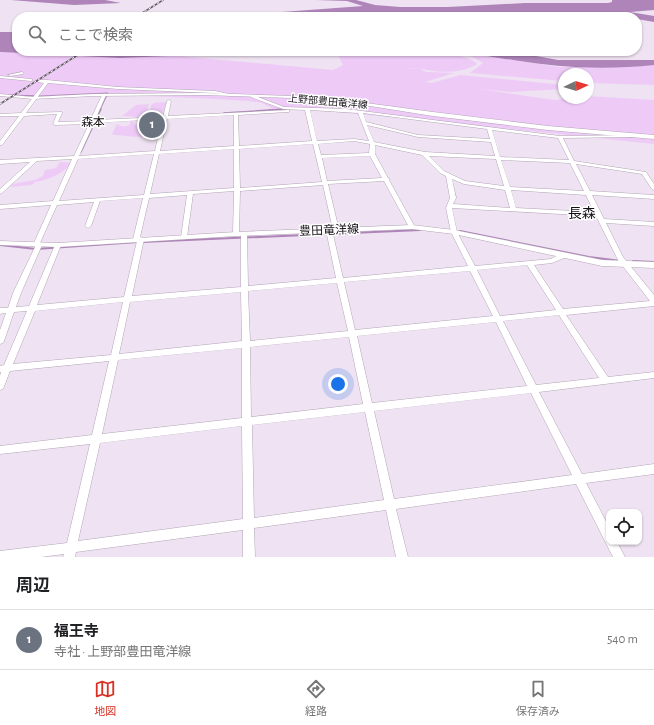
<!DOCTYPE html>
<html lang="ja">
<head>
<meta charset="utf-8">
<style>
  body { margin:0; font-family:"Alegreya Sans","Noto Sans JP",sans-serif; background:#f6f6f6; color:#202124 }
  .controls { position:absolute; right:12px; bottom:12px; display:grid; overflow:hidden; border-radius:8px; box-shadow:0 1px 3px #0004 }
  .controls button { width:36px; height:36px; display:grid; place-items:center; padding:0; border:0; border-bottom:1px solid #e0e0e0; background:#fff; color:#202124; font:20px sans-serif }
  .compass { position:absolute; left:558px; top:68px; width:36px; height:36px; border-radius:50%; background:#fff; box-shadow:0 1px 3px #0004; rotate:86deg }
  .you { position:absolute; left:338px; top:384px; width:14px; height:14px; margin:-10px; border:3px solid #fff; border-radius:50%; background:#1a73e8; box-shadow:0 0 0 6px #1a73e833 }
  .badge { display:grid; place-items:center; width:26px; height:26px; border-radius:50%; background:#d93025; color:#fff; font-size:13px; font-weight:700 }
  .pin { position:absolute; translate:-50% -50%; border:2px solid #fff; box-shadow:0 1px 4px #0006 }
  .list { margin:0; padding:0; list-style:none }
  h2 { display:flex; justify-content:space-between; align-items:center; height:52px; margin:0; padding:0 16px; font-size:17px }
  h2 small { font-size:13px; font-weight:400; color:#757577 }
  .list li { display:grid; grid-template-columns:26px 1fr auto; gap:12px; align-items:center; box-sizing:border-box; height:60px; padding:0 16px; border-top:1px solid #e0e0e0 }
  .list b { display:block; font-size:15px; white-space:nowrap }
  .list p { margin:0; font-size:13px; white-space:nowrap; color:#757577 }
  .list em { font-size:13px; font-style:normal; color:#757577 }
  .icon { flex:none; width:22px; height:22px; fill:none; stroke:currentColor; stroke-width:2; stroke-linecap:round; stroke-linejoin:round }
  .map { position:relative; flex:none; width:654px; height:557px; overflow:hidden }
  .search { position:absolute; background:#fff; box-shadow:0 1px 3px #0004; left:12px; right:12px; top:12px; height:44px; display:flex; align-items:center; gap:10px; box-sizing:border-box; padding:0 14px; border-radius:16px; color:#757577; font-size:15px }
  .sheet { height:112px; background:#fff }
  nav { display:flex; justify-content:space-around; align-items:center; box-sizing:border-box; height:56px; border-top:1px solid #e0e0e0; background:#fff; font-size:11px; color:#757577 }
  nav a { display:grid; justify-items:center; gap:2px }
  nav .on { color:#d93025 }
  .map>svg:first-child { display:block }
  .green { fill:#eecbf7 }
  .water { fill:#ae84b9 }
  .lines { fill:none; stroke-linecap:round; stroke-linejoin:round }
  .stream-far2 { stroke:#ae84b9; stroke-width:1 }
  .stream-far1 { stroke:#ae84b9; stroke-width:1.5 }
  .stream { stroke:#ae84b9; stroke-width:2 }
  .building { fill:#835b8d }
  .minor-casing { stroke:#b2a6b5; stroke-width:1 }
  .major-casing { stroke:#b2a6b5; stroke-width:1 }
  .minor { fill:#fff; fill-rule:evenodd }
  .major { fill:#fff; fill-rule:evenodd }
  .rail-casing { stroke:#615963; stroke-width:1.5 }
  .rail { stroke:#fff; stroke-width:1; stroke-dasharray:2.5; stroke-linecap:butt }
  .labels { text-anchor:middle; stroke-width:3; stroke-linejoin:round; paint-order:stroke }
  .far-street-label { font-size:10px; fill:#140f15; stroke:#fff }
  .far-quarter-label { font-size:12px; fill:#140f15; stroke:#fff }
  .street-label { font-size:12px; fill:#140f15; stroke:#fff }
  .quarter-label { font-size:14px; fill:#140f15; stroke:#fff }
</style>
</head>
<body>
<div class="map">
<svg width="654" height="557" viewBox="0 0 654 557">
  <rect width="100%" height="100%" fill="#efe2f2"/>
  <!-- green -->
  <path class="green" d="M7,51L86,56L167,55L333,70L343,65L336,51C363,51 461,46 477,64C463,73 443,73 427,70C420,68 415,67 408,69L419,68L426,72L454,73L425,82L432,83L460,75L564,85V89L510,92L479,89L555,100L568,98H588V96L654,100V144L413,119L302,109H273L262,103L248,101C196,98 144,95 92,95C61,95 31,98 0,95V52Z
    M473,54L559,67L654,65V85L588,83V74H564V81L470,73L483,63L469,55Z
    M167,102L162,115L150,113L151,105L154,103Z
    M149,104L146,113L137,117L122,116L136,105Z
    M133,120L134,124L136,125L141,120H145L140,134H148L158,127H160V131C149,141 127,135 114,135L112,134L117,124C121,127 125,127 130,125V121Z
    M60,162L73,163C62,173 50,180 35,182L32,185L11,187L12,184L35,180L43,176L45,170L56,168Z"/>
  <!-- water -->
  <path class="water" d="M11,0H105L121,3L74,5Z
    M316,0H356L375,5L400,7H448L525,3H608L612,2V0H654V10L630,12L654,16V22L637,19V17H199L246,12H282L363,6L347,1Z
    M0,32H17V51H287L120,58L2,52H0Z
    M468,51H509L558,60H654V65C606,70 560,68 513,60C498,58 482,56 468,51Z"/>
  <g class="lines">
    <!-- stream-far2 -->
    <path class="stream-far2" d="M10,95L41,96L108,93L100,110
      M269,110L287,109"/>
    <!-- stream-far1 -->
    <path class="stream-far1" d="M224,113L285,109
      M81,152L101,109"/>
    <!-- stream -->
    <path class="stream" d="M460,231L589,257L621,261
      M142,242L420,230
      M0,245L36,249L138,242
      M633,261L654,262"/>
  </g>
  <!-- building -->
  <path class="building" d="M145,121H160L159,126H156L155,129H145Z"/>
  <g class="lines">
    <!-- minor casing -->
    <g class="minor-casing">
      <path id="minor" d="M22,72L24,73L23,74L10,76L8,75Z
        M0,76L31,79L33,80L31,81L0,78Z
        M38,80H47L118,87L215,91L233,95L231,96L215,93L118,89L48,83L26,113L62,112V113L58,122L90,121L102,95L104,94L106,95L95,120L163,117L167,101L169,100L171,101L168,116L289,110V112H287L238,115L239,146L312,141L305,110L283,109L251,97V96L253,95L284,107L346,109L560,136L635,135V136L633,137L563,138L574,161L646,172L654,184V190L652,189L642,174L576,164L590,191L654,195V199L592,195L604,219L654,222V226L606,223L623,257L654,295V306L566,315L608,377L654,372V378L539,392L582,474L654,464V474L586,483L609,527V542H617L625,557H613L576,484L396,509L408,557H396L386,510L254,528L255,557H243V530L76,552L75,557H63L64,554L41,557H0V551L67,543L90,444L0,454V446L92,435L109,361L10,371L3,389L0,390V376L1,372H0V366L4,365L27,311L14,312L4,341L3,343L0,344V330L6,313L0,314V308H8L13,293L35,247L33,245L51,205L0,209V205L53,201L72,159L37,161L2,193L0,194V189L30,162L0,164V160L74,156L89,124L55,125L53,124L57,114L24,116L2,145H0V141L19,116H0V114L21,113L44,83L38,82ZM310,110L358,113L369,141L354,139L317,141ZM363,113L487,129L490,139L418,135L366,122ZM234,115V146L160,151L167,119ZM162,119L155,151L79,156L94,123ZM367,125L418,137L491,142L495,156L425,152L374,142ZM492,130L558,138L569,160L500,157ZM354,141L370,144L369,153L321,155L318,144ZM313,144L322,182L240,188L239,149ZM375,145L422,155L440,173L446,176L450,198L446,208L451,232L468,266L343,278L332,230L329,228L326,230L336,278L248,286L247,234L244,232L241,234V287L132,296L144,239L143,238L140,237L149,198L187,195L181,237L184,239L187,237L193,194L234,191L233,234L236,236L239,234L240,191L323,185L333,230L336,232L339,230L328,184L384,181L409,227L412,229L414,228L415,227L389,180L390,179L388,178L375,154ZM234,149V188L150,194L159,154ZM154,154L144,195L59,201L78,159ZM370,156L382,178L327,181L322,158ZM429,156L496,159L504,186L465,181L444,171ZM501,160L570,163L584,191L510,187ZM452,179L464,184L505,190L510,208L453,204L456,198ZM511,190L586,195L594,212L516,208ZM143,198L133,239L134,240L137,241L124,297L37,305L61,245L58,243L55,245L29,306L16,307L21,293L42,245L40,243L57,205L94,202L85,226L88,228L91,226L100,201ZM452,208L596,216L618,260L650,301L563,309L534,265L552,263L564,258L565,256L564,254H560L551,259L475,266L457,232ZM527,265L556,310L500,316L477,270ZM470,271L493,316L355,330L344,282ZM337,283L348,331L250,341L248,291ZM241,292L242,341L119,354L130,302ZM123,302L111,355L13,364L35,311ZM559,315L599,378L536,385L503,321ZM496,322L527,386L372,403L357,336ZM349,337L363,404L251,417L250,347ZM242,348V418L102,434L118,360ZM531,393L572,475L394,499L374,411ZM365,412L384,500L254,518L252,425ZM242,426L243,519L78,541L100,443Z"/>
    </g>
    <!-- major casing -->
    <g class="major-casing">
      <path id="major" d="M205,93L292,96L351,101L433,112L548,126L654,135V139L548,130L433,116L351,103L292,98L205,95L94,96L33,99L0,96V94L33,97L94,94Z
        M412,225L454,230L602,260L654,262V268L602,266L454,234L412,229L236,236L58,247L0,245V241L58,243L236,232Z"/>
    </g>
    <!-- minor -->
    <use href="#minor" class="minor"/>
    <!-- major -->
    <use href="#major" class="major"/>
    <!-- rail casing -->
    <g class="rail-casing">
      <path id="rail" d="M136,17L163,0
        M0,104L84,51"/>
    </g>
    <!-- rail -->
    <use href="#rail" class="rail"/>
  </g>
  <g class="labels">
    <!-- far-street labels -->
    <g class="far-street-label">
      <text transform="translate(328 101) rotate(5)" y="4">上野部豊田竜洋線</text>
    </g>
    <!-- far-quarter labels -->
    <g class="far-quarter-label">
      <text x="93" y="126">森本</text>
    </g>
    <!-- street labels -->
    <g class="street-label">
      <text transform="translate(329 230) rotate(-2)" y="4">豊田竜洋線</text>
    </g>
    <!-- quarter labels -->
    <g class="quarter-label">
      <text x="582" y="218">長森</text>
    </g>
  </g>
</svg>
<div class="controls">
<button><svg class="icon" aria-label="locate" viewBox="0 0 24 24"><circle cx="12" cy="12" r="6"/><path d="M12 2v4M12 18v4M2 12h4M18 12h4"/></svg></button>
</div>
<svg class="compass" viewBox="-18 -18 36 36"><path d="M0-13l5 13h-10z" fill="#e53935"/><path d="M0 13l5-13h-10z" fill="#757577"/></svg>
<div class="you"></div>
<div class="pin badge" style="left:152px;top:125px;background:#6b7280">1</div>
<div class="search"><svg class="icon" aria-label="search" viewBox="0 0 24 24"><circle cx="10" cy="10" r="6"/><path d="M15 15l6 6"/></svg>ここで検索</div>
</div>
<section class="sheet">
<h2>周辺<small></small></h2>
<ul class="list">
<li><span class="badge" style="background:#6b7280">1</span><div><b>福王寺</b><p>寺社 · 上野部豊田竜洋線</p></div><em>540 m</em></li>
</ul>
</section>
<nav>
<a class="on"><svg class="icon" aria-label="map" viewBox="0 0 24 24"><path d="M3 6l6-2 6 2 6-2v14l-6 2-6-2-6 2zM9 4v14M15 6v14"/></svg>地図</a>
<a><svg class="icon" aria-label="directions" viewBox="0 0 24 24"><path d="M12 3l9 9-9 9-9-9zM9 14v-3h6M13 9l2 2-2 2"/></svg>経路</a>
<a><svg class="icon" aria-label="saved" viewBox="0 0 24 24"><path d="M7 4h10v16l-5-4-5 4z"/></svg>保存済み</a>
</nav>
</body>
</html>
